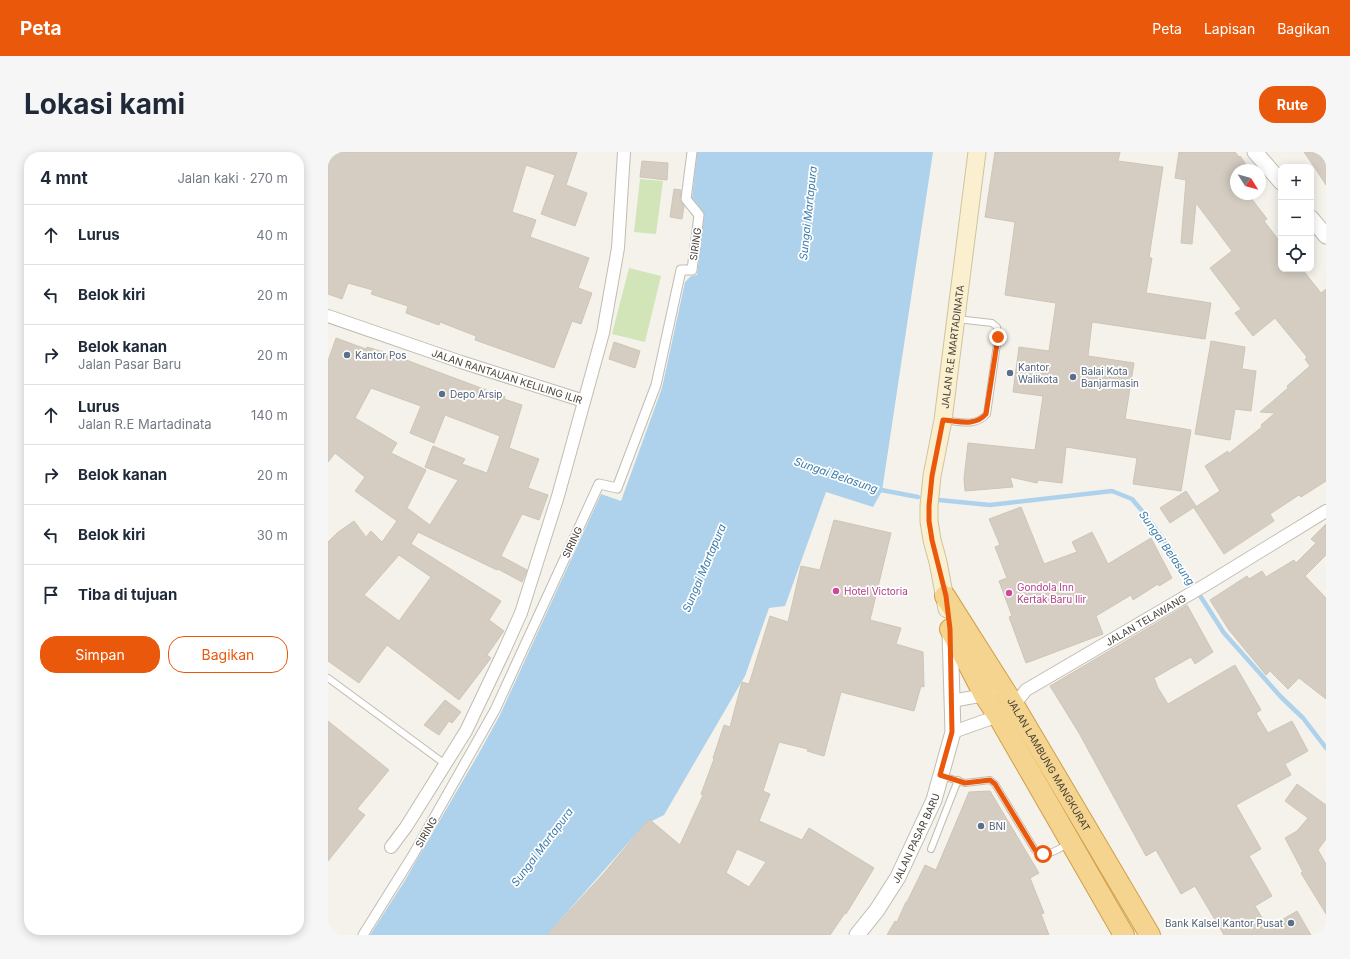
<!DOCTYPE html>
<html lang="id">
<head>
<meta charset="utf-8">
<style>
  body { margin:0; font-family:Inter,sans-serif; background:#f6f6f7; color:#1f2937 }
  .controls { position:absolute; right:12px; top:12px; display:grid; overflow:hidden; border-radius:8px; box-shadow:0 2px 10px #0003 }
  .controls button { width:36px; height:36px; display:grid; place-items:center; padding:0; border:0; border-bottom:1px solid #e0e1e3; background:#fff; color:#1f2937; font:20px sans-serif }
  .compass { position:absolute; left:902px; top:12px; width:36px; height:36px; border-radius:50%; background:#fff; box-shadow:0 2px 10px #0003; rotate:127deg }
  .stop { position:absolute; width:12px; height:12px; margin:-9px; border:3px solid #ea580c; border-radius:50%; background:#fff }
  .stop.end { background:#ea580c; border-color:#fff; box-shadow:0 1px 4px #0008 }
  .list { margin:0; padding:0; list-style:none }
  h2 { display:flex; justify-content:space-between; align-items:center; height:52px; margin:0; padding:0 16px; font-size:17px }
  h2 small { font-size:13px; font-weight:400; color:#747a83 }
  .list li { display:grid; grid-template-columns:26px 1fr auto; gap:12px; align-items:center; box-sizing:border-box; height:60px; padding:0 16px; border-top:1px solid #e0e1e3 }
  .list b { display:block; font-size:15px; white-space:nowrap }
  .list p { margin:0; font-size:13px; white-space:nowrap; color:#747a83 }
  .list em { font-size:13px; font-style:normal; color:#747a83 }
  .actions { display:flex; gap:8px; padding:12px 16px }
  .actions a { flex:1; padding:9px 0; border:1px solid #ea580c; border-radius:16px; text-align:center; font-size:14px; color:#ea580c }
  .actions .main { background:#ea580c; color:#fff }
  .icon { flex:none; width:22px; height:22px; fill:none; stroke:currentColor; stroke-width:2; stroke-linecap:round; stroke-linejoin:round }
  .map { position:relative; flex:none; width:998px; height:783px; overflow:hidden; border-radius:16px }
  header { display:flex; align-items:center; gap:24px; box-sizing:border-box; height:56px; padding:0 20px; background:#ea580c; color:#fff }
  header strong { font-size:19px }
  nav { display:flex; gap:22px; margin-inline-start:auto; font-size:14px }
  .intro { display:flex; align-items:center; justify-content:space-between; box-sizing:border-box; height:96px; padding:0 24px }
  h1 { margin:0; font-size:28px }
  .button { padding:10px 18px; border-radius:16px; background:#ea580c; color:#fff; font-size:14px; font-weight:700 }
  main { display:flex; gap:24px; padding:0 24px }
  aside { flex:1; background:#fff; border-radius:16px; box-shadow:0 2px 10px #0003 }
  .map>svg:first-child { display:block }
  .green { fill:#d1e5b8 }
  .water { fill:#aed2eb }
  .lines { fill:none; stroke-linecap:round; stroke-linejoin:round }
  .stream { stroke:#aed2eb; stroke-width:4.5 }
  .building { fill:#d5cdc2; stroke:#cfc5b5; fill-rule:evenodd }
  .service-casing { stroke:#c2bcb1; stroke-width:8 }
  .pedestrian-casing { stroke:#c2bcb1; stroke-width:11 }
  .minor-casing { stroke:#c2bcb1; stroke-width:14 }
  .tertiary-casing { stroke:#c2bcb1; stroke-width:17 }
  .secondary-casing { stroke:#d0c39f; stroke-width:19 }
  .trunk-casing { stroke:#d19f49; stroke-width:22 }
  .service { stroke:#fff; stroke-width:6 }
  .pedestrian { stroke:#fff; stroke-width:9 }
  .minor { stroke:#fff; stroke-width:12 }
  .tertiary { stroke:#fff; stroke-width:15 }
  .secondary { stroke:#faf0cf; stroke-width:17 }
  .trunk { stroke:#f4d48e; stroke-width:20 }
  .route { stroke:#ea580c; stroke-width:5 }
  .service-dot { fill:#5c6f8a; stroke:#fff; stroke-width:1.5 }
  .hotel-dot { fill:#d1479c; stroke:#fff; stroke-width:1.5 }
  .labels { text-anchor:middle; stroke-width:3.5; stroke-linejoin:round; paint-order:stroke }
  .street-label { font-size:10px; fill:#48423a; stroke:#fff }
  .service-label { font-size:10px; fill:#4e5e75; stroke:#fff; text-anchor:start }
  .hotel-label { font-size:10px; fill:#b23c85; stroke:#fff; text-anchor:start }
  .water-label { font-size:11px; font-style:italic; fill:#3b7cac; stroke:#fff }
</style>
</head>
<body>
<header>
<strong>Peta</strong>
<nav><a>Peta</a><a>Lapisan</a><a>Bagikan</a></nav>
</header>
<div class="intro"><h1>Lokasi kami</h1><a class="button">Rute</a></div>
<main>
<aside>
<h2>4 mnt<small>Jalan kaki · 270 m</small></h2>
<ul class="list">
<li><svg class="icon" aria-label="ahead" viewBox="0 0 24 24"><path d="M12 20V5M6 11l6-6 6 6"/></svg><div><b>Lurus</b></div><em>40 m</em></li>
<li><svg class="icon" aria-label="left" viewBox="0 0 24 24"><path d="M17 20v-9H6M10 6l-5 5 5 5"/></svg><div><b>Belok kiri</b></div><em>20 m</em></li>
<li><svg class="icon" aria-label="right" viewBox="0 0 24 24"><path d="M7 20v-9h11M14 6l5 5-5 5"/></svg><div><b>Belok kanan</b><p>Jalan Pasar Baru</p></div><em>20 m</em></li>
<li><svg class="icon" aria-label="ahead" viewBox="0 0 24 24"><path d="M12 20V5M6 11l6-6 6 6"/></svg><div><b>Lurus</b><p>Jalan R.E Martadinata</p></div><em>140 m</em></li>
<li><svg class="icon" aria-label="right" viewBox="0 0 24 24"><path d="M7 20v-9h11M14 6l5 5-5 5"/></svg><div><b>Belok kanan</b></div><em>20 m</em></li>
<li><svg class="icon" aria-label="left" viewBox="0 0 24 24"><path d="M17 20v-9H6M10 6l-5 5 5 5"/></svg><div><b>Belok kiri</b></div><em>30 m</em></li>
<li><svg class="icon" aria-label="arrive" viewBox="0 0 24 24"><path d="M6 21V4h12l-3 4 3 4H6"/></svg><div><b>Tiba di tujuan</b></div></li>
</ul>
<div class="actions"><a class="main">Simpan</a><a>Bagikan</a></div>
</aside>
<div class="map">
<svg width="998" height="783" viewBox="0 0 998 783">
  <rect width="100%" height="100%" fill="#f4f2eb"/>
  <!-- green -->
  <path class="green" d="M312,27L335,29L328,82L306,80Z
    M301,116L333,124L317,190L284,182Z"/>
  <!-- water -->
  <path class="water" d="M369,0H605L554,339L545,355L498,340L457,454L441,456L417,524L336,663L316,673L219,783H42L76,730L151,601L172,563L273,342L293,349L334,236L357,130L363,124L369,123L376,61L364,46Z"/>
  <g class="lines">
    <!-- stream -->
    <path class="stream" d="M548,337L590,345
      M611,348L662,353L784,339L804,347L820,366L846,403L896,481L953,545L975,566L998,596"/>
  </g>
  <!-- building -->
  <path class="building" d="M0,0H249L238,33L259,41L247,74L213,62L227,23L198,13L184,60L208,68L202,85L261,106L250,136L264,141L253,172L244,169L226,216L147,188L148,184L112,170L111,173L78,161L80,154L43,142L45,138L20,131L14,147L0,142Z
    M667,0H792L790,9L835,15L821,106H824L818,141L883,151L877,187L764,170L760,204L806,211L797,267L863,278L853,339L805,332L809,306L738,295L734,331L710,328L709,331L682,325L685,335L637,339L636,327L640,291L707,298L715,244L685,240L691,195L721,199L728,151L677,143L687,70L657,65Z
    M851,0H907L911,5L912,4L922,18H908V42H920L939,67L936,69L953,91V117H974L993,141L998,137V329L973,345L971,343L942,362L946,369L896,402L866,356L892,339L877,314L900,299V302L934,275L933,273L947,261L932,260L960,236L959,234L982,214L977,207L979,205L947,166L925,184L907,161L913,157L882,116L904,99L868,51L864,92L853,91L858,28L847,26Z
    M976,0H998V33L987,16Z
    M314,9L340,11L339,28L312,25Z
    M346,37L353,38L352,48L356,54L354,67L342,65Z
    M8,186L38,197L39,195L62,202L177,245L176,247L194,253L181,296L211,307L200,336L220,343L211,368L194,362L173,404L199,418L194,430L170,417L169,418L90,380L83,392L173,449L161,468L176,479L159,503L163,506L131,548L59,493L31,531L0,509V390L9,381L26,369L38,385L43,379L54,390L69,369L27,339L37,325L7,301L0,310V209ZM43,236L93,254L82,281L106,291L117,263L172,284L159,321L134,312L137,307L105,294L97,315L130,328L102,373L79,356L98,318L63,301L69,291L27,266ZM71,403L103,425L71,469L36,443Z
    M883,189L917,195L914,217L928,219L923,259L907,257L902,288L867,282Z
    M286,190L312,199L307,216L281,207Z
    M858,339L868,354L842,371L832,356Z
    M693,355L716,412L749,400L744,390L764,380L780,412L823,386L844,426L831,434L830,432L805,448L803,443L768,464L775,482L698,511L681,465L684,464L671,429L679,426L667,395L672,393L661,367Z
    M506,368L563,381L542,468L573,476L568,492L595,500L596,535L593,534L586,559L513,540L496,604L479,599L480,597L451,590L435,639L442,642L431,669L474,688L481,676L546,716L518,762L517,761L502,783H219L277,720L321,667L352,693L375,643L373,642L386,607L385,606L396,573L402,575L414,530L421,532L442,464L460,470L473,414L492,418ZM409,697L438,710L421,735L398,721Z
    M998,372V403L977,424L998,446V547L971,526L960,537L942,519L938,523L901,478L882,448L919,424L921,427L934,419L938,425L966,408L968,411L988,391L983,387Z
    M859,453L885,500L867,512L863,505L826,526L830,536L840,552L907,513L933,558L928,561L940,581L964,569L980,599L957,612L963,623L908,653L933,697L921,704L944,744L927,754L940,776L969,759L983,783H896L867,734L853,742L828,698L818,704L751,581L722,534Z
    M117,548L133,560L124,571L121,569L111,583L96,573Z
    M0,569L61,618L29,657L37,663L0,709Z
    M969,632L998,653V687L990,698L998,712V762L973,721L975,720L957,686L969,679L980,666L957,649Z
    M662,639L711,721L702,726L716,761L713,762L721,783H559L567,769L569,770L578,750H579L597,713L608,718L641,640Z"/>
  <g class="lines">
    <!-- service casing -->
    <g class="service-casing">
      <path id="service" d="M617,268C632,270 648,275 659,262L670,185L669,175L664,171L629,167
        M0,526L117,612
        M614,624L637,631L662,628L667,632L707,698C722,705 726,699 740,692
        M603,697L630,628"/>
    </g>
    <!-- pedestrian casing -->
    <g class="pedestrian-casing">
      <path id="pedestrian" d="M35,783L85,703L167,558L271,332L289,336L328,233L353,118H364L371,63L358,47L364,0"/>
    </g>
    <!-- minor casing -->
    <g class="minor-casing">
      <g id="minor">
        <path id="s1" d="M0,164L133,210L256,249"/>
        <path d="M624,549L662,542"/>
        <path id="s2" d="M625,580L670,564L686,553L698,538L879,432L998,359"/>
        <path d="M63,695L78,675L138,579L176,499L193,461L230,344L275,181L290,96L296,0"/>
      </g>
    </g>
    <!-- tertiary casing -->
    <g class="tertiary-casing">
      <g id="tertiary">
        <path d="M927,0L953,30"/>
        <path d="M983,66L998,84"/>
        <path id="s3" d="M529,783L549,758L570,725L606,648L625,580L622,480"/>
      </g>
    </g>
    <!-- secondary casing -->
    <g class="secondary-casing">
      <g id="secondary">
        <path id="s4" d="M619,457L610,410L604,388L601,369V354L604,324L615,268L649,0"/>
      </g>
    </g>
    <!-- trunk casing -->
    <g class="trunk-casing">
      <g id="trunk">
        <path id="s5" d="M617,444L686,553L822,783"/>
        <path d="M622,477L656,543L670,564L796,783"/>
      </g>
    </g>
    <!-- service -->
    <use href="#service" class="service"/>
    <!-- pedestrian -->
    <use href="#pedestrian" class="pedestrian"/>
    <!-- minor -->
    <use href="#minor" class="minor"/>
    <!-- tertiary -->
    <use href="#tertiary" class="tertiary"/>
    <!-- secondary -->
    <use href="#secondary" class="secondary"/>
    <!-- trunk -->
    <use href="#trunk" class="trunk"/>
  </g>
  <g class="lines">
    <!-- route -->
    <path class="route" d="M670,185L658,262C647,275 630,269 615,268L604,324L601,354V369L604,388L618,444L622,477L624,580L612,623L637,631L662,628L667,632L707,698L715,702"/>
  </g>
  <!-- markers -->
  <g class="service-dot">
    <circle cx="19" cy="203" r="4"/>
    <circle cx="682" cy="221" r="4"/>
    <circle cx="745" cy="225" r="4"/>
    <circle cx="114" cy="242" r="4"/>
    <circle cx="653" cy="674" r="4"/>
    <circle cx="963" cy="771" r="4"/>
  </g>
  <g class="hotel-dot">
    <circle cx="508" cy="439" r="4"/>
    <circle cx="681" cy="441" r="4"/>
  </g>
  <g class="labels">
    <!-- street labels -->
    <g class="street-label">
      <text transform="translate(367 92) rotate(-82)" y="4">SIRING</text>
      <text dy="4" stroke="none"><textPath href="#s4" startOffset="266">JALAN R.E MARTADINATA</textPath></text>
      <text dy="4" stroke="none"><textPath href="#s1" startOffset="189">JALAN RANTAUAN KELILING ILIR</textPath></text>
      <text transform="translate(244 390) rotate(-65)" y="4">SIRING</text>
      <text dy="4" stroke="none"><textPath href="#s2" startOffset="225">JALAN TELAWANG</textPath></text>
      <text dy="4" stroke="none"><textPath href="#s5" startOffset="198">JALAN LAMBUNG MANGKURAT</textPath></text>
      <text transform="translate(98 680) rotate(-60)" y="4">SIRING</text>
      <text dy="4" stroke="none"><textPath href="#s3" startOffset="114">JALAN PASAR BARU</textPath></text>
    </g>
    <!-- service labels -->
    <g class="service-label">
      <text x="27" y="207">Kantor Pos</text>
      <text x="690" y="219">Kantor<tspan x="690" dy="12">Walikota</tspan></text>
      <text x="753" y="223">Balai Kota<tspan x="753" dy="12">Banjarmasin</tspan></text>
      <text x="122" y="246">Depo Arsip</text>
      <text x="661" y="678">BNI</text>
      <text x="955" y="775" text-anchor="end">Bank Kalsel Kantor Pusat</text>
    </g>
    <!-- hotel labels -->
    <g class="hotel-label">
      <text x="689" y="439">Gondola Inn<tspan x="689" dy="12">Kertak Baru Ilir</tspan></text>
      <text x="516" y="443">Hotel Victoria</text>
    </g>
    <!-- water labels -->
    <g class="water-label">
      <text transform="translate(480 61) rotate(-84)" y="4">Sungai Martapura</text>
      <text transform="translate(508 323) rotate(19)" y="4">Sungai Belasung</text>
      <text transform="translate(839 396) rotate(55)" y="4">Sungai Belasung</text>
      <text transform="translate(376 416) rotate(-67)" y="4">Sungai Martapura</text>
      <text transform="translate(214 695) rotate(-53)" y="4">Sungai Martapura</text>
    </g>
  </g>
</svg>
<div class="controls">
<button>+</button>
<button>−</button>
<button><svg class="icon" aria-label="locate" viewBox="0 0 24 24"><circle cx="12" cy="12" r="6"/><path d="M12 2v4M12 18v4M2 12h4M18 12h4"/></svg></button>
</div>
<svg class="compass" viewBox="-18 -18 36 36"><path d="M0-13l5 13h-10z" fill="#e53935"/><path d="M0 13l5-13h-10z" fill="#747a83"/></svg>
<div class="stop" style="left:715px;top:702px"></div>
<div class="stop end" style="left:670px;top:185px"></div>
</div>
</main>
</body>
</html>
